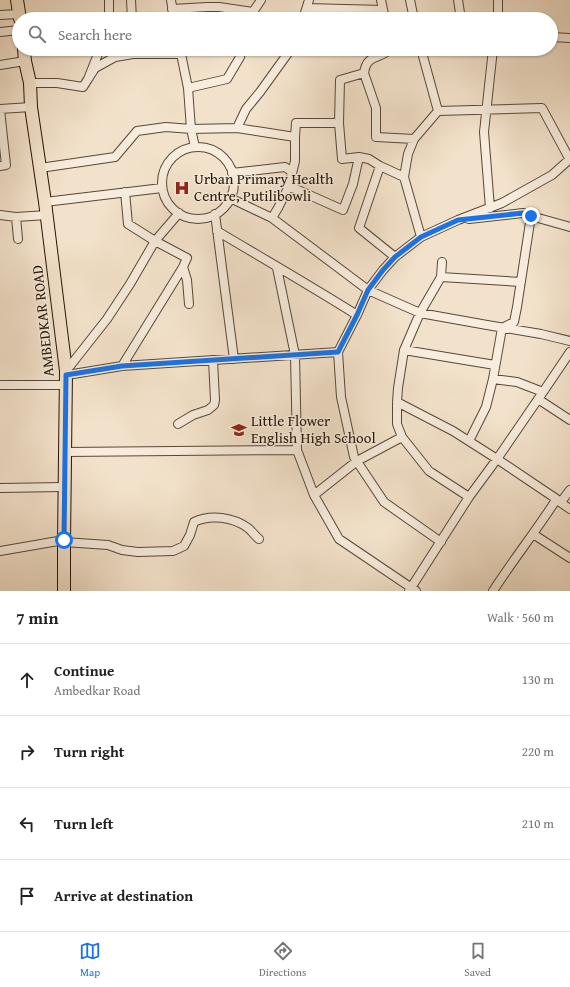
<!DOCTYPE html>
<html lang="en">
<head>
<meta charset="utf-8">
<style>
  body { margin:0; font-family:"Gentium Book Plus",serif; background:#f6f6f6; color:#202124 }
  .stop { position:absolute; width:12px; height:12px; margin:-9px; border:3px solid #1a73e8; border-radius:50%; background:#fff }
  .stop.end { background:#1a73e8; border-color:#fff; box-shadow:0 1px 4px #0008 }
  .list { margin:0; padding:0; list-style:none }
  h2 { display:flex; justify-content:space-between; align-items:center; height:52px; margin:0; padding:0 16px; font-size:17px }
  h2 small { font-size:13px; font-weight:400; color:#757577 }
  .list li { display:grid; grid-template-columns:26px 1fr auto; gap:12px; align-items:center; box-sizing:border-box; height:72px; padding:0 16px; border-top:1px solid #e0e0e0 }
  .list b { display:block; font-size:15px; white-space:nowrap }
  .list p { margin:0; font-size:13px; white-space:nowrap; color:#757577 }
  .list em { font-size:13px; font-style:normal; color:#757577 }
  .icon { flex:none; width:22px; height:22px; fill:none; stroke:currentColor; stroke-width:2; stroke-linecap:round; stroke-linejoin:round }
  .map { position:relative; flex:none; width:570px; height:591px; overflow:hidden }
  .search { position:absolute; background:#fff; box-shadow:0 1px 3px #0004; left:12px; right:12px; top:12px; height:44px; display:flex; align-items:center; gap:10px; box-sizing:border-box; padding:0 14px; border-radius:22px; color:#757577; font-size:15px }
  .sheet { height:340px; background:#fff }
  nav { display:flex; justify-content:space-around; align-items:center; box-sizing:border-box; height:56px; border-top:1px solid #e0e0e0; background:#fff; font-size:11px; color:#757577 }
  nav a { display:grid; justify-items:center; gap:2px }
  nav .on { color:#1a73e8 }
  .map>svg:first-child { display:block }
  .lines { fill:none; stroke-linecap:round; stroke-linejoin:round }
  .street-casing { stroke:#584836; stroke-width:10 }
  .primary-casing { stroke:#241405; stroke-width:14 }
  .street { stroke:#f7ecdd; stroke-width:8 }
  .primary { stroke:#f3e2cb; stroke-width:12 }
  .route { stroke:#1a73e8; stroke-width:5 }
  .labels { text-anchor:middle; stroke-width:3; stroke-linejoin:round; paint-order:stroke }
  .poi-label { font-size:15px; fill:#241405; stroke:#f7ecdd; text-anchor:start }
  .street-label { font-size:15px; fill:#241405; stroke:#f7ecdd }
</style>
</head>
<body>
<div class="map">
<svg width="570" height="591" viewBox="0 0 570 591">
  <rect width="100%" height="100%" fill="#f3e2cb"/>
  <filter id="stains"><feTurbulence type="fractalNoise" baseFrequency=".005" numOctaves="4"/><feColorMatrix values="0 0 0 0 .2 0 0 0 0 .09 0 0 0 0 .02 0 0 0 .5 -.17"/></filter>
  <radialGradient id="worn" r=".72"><stop offset=".6" stop-color="#630" stop-opacity="0"/><stop offset="1" stop-color="#630" stop-opacity=".3"/></radialGradient>
  <g class="lines">
    <!-- street casing -->
    <g class="street-casing">
      <path id="street" d="M131,0L132,19
        M171,0L174,19
        M381,0L385,19
        M410,0L414,19
        M458,0L461,19
        M498,0V19
        M307,8L383,10
        M172,9L207,7H219L253,12
        M0,15L19,14
        M109,19V0
        M251,19L253,12L261,0
        M303,19L309,0
        M0,32L19,30
        M551,37L570,38
        M421,49L438,111
        M388,51L406,49
        M0,65L25,61
        M364,73C367,53 380,60 390,49
        M88,79L95,68L115,57L133,54H180
        M30,83H57L83,87L88,79L100,49
        M188,88L227,79L240,57L242,49
        M0,109L31,107
        M0,110L6,165L0,166
        M339,123L340,80L364,73L376,108V137L414,139L438,111L542,108L570,160
        M295,137L296,123H339L342,159L359,157L369,159L380,166L404,177L421,237
        M195,147L191,129L237,128
        M162 183a36 36 0 1 1 72 0a36 36 0 1 1-72 0Z
        M380,166L359,228L395,257
        M40,168L115,157L137,131L166,127L191,129L188,88L180,49
        M232,173L285,167L292,172L289,186L343,210L353,184L359,157
        M404,177L408,154L414,139
        M230,198L272,218L368,290L420,313L487,325L541,334L570,341
        M45,202L162,188
        M490,208L484,132L493,49
        M215,214L234,359
        M0,215L16,217L47,215
        M16,217L18,239
        M272,218L278,208L289,186L295,161V137L237,128L246,109L260,92L291,49
        M469,219L523,213L531,216L570,227
        M217,231C264,259 311,286 357,315
        M183,267L187,280L189,304
        M277,268L295,355L297,450
        M441,277L521,282
        M404,350L495,365
        M338,352L341,397L354,457L384,502L441,542
        M122,366L183,267L187,258L155,241L128,224L125,192
        M66,371L107,319L130,284L155,241L179,213
        M67,375L122,366L338,352L357,315L368,290L383,270L395,257L421,237L458,220L502,203L552,175L570,159
        M493,379L517,382L543,392
        M0,385H66
        M538,399L570,420
        M397,402L453,431L497,459L561,502
        M178,424L193,415L208,410L214,405L215,400L213,360
        M402,437L397,424V402L398,388L404,350L420,313L441,277L442,262
        M469,441L486,407L493,379L502,328L514,322L517,307L531,216
        M65,452L297,450L314,495
        M0,488L64,487
        M557,500L570,509
        M533,534L570,558
        M64,542L108,545L122,550L138,552L173,551L184,546L190,535L194,522C211,514 233,517 248,528C252,531 255,536 259,539
        M0,551L64,540
        M409,591L469,497L497,459L543,392L570,352
        M416,591L339,539L314,495L357,461L402,437L429,471L469,497
        M493,591C513,560 536,531 556,500L561,502L570,490"/>
    </g>
    <!-- primary casing -->
    <g class="primary-casing">
      <path id="primary" d="M17,0L20,19
        M24,49L25,61L30,83L31,107L45,202L66,371L64,542V591"/>
    </g>
    <!-- street -->
    <use href="#street" class="street"/>
    <!-- primary -->
    <use href="#primary" class="primary"/>
  </g>
  <g class="lines">
    <!-- route -->
    <path class="route" d="M64,540L66,375L122,366L338,352L357,315L368,290L383,270L395,257L421,237L458,220L523,213L531,216"/>
  </g>
  <!-- icons -->
  <defs>
    <g id="hospital-bare" transform="scale(1.2)"><path d="M-5-5h3v3.5h4V-5h3V5h-3V1.5h-4V5h-3Z" fill="#8f2418" stroke="#f7ecdd" stroke-width="2.5" paint-order="stroke"/></g>
    <g id="school-bare" transform="scale(1.2)"><path d="M0-5L7-2L0 1L-7-2ZM-4 1L0 2.5L4 1V4Q0 6-4 4Z" fill="#8f2418" stroke="#f7ecdd" stroke-width="2.5" paint-order="stroke"/></g>
  </defs>
  <g fill-rule="evenodd">
    <use href="#hospital-bare" x="182" y="188"/>
    <use href="#school-bare" x="239" y="430"/>
  </g>
  <g class="labels">
    <!-- poi labels -->
    <g class="poi-label">
      <text x="194" y="184">Urban Primary Health<tspan x="194" dy="17">Centre, Putilibowli</tspan></text>
      <text x="251" y="426">Little Flower<tspan x="251" dy="17">English High School</tspan></text>
    </g>
    <!-- street labels -->
    <g class="street-label">
      <text transform="translate(43 321) rotate(-96)" y="5">AMBEDKAR ROAD</text>
    </g>
  </g>
  <rect width="100%" height="100%" filter="url(#stains)"/>
  <rect width="100%" height="100%" fill="url(#worn)"/>
</svg>
<div class="stop" style="left:64px;top:540px"></div>
<div class="stop end" style="left:531px;top:216px"></div>
<div class="search"><svg class="icon" aria-label="search" viewBox="0 0 24 24"><circle cx="10" cy="10" r="6"/><path d="M15 15l6 6"/></svg>Search here</div>
</div>
<section class="sheet">
<h2>7 min<small>Walk · 560 m</small></h2>
<ul class="list">
<li><svg class="icon" aria-label="ahead" viewBox="0 0 24 24"><path d="M12 20V5M6 11l6-6 6 6"/></svg><div><b>Continue</b><p>Ambedkar Road</p></div><em>130 m</em></li>
<li><svg class="icon" aria-label="right" viewBox="0 0 24 24"><path d="M7 20v-9h11M14 6l5 5-5 5"/></svg><div><b>Turn right</b></div><em>220 m</em></li>
<li><svg class="icon" aria-label="left" viewBox="0 0 24 24"><path d="M17 20v-9H6M10 6l-5 5 5 5"/></svg><div><b>Turn left</b></div><em>210 m</em></li>
<li><svg class="icon" aria-label="arrive" viewBox="0 0 24 24"><path d="M6 21V4h12l-3 4 3 4H6"/></svg><div><b>Arrive at destination</b></div></li>
</ul>
</section>
<nav>
<a class="on"><svg class="icon" aria-label="map" viewBox="0 0 24 24"><path d="M3 6l6-2 6 2 6-2v14l-6 2-6-2-6 2zM9 4v14M15 6v14"/></svg>Map</a>
<a><svg class="icon" aria-label="directions" viewBox="0 0 24 24"><path d="M12 3l9 9-9 9-9-9zM9 14v-3h6M13 9l2 2-2 2"/></svg>Directions</a>
<a><svg class="icon" aria-label="saved" viewBox="0 0 24 24"><path d="M7 4h10v16l-5-4-5 4z"/></svg>Saved</a>
</nav>
</body>
</html>
